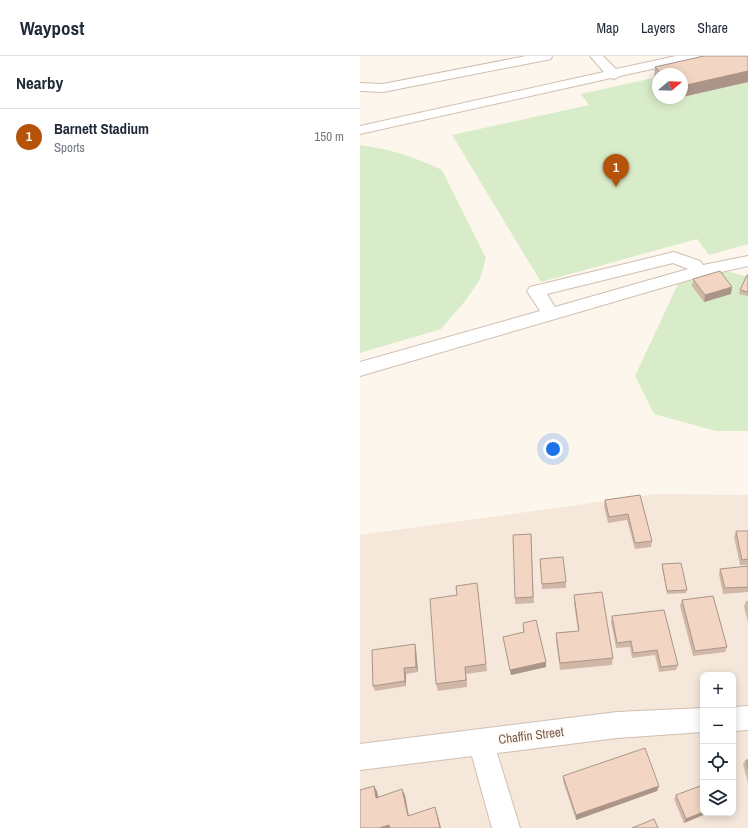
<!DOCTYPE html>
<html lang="en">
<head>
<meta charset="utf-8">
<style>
  body { margin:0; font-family:"Archivo Narrow",sans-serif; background:#f2f2f3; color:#1f2937 }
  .controls { position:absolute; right:12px; bottom:12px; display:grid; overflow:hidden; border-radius:8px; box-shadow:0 2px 10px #0003 }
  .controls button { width:36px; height:36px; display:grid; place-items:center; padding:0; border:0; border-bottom:1px solid #e0e1e3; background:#fff; color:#1f2937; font:20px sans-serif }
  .compass { position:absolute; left:292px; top:12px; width:36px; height:36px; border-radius:50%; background:#fff; box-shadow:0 2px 10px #0003; rotate:71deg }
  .you { position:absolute; left:193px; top:393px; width:14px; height:14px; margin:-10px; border:3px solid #fff; border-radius:50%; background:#1a73e8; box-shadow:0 0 0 6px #1a73e833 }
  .badge { display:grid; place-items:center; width:26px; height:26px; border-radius:50%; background:#b45309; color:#fff; font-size:13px; font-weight:700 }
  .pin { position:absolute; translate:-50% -33px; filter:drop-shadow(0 1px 2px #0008) }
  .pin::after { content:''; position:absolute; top:21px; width:14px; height:12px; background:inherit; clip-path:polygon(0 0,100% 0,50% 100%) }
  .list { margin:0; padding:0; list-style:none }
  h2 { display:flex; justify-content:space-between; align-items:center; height:52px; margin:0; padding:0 16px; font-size:17px }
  h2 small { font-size:13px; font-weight:400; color:#747a83 }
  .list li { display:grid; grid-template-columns:26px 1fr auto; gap:12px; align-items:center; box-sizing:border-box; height:56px; padding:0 16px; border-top:1px solid #e0e1e3 }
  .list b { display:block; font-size:15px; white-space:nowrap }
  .list p { margin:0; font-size:13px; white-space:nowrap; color:#747a83 }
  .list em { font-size:13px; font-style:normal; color:#747a83 }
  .icon { flex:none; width:22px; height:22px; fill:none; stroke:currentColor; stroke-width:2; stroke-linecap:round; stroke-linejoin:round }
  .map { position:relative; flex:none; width:388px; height:772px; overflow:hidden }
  header { display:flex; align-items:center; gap:24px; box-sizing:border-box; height:56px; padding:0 20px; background:#fff; border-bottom:1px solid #e0e1e3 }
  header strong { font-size:19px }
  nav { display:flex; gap:22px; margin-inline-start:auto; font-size:14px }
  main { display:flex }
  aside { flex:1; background:#fff }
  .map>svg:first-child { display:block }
  .residential { fill:#f5e8da; fill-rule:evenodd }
  .green { fill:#d8ecc9 }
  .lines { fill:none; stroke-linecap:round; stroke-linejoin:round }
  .minor-casing { stroke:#d1beb0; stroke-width:2 }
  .minor { fill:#fff; fill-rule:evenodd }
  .wall { fill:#d1b7a8 }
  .shaded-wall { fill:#aa9588 }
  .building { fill:#f3d5c3; stroke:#aa9588 }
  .labels { text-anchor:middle; stroke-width:4; stroke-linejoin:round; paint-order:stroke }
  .near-street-label { font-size:13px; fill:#7a5c4d; stroke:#fffaf3 }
</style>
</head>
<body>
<header>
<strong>Waypost</strong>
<nav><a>Map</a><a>Layers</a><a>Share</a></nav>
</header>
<main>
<aside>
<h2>Nearby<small></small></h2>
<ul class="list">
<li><span class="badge">1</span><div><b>Barnett Stadium</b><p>Sports</p></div><em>150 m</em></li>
</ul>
</aside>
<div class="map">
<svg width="388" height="772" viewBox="0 0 388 772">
  <rect width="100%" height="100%" fill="#fdf6ec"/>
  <!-- residential -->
  <path class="residential" d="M296,438L388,439V772H0V479ZM343,619H373V757H343Z"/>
  <!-- green -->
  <path class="green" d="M388,1V188L349,199L337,183L181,226L92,79L229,49L221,38L298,21V42H322V18Z
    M0,89C30,93 55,101 82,114L126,202L120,223L106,244L81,273L0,297Z
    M366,215L388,221V375H356L294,358L275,320L318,228Z"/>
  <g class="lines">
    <!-- minor casing -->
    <g class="minor-casing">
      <path id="minor" d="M166,0H192L191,3L186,4L23,36L0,35V27L23,28Z
        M230,0H243L256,13L316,0H339L338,3L260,20L254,23L251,22L0,78V70L244,16Z
        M314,196L340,205L343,209L388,200V210L339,221L0,320V306L180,255L167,235L170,231ZM313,207L328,213L195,251L187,238Z
        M388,650V674L373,675V651Z
        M343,652V676L257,682L137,697L160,772H132L112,700L0,714V688L257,656Z"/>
    </g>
    <!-- minor -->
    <use href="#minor" class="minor"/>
  </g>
  <!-- wall -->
  <path class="wall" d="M295,11L388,26L322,41V18H298V26L294,22Z
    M388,219V240L379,238L380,234Z
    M333,223L371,238L344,246L332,230Z
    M280,439L292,485L291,491L275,493L267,464L248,467L244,450L245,444Z
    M376,475H388V509H380L374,481Z
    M171,478L174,547L155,548V542Z
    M180,503L206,526V532L182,533Z
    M302,508L327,534L326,537L307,538L302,511Z
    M388,510V536L363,538L359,518L360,513Z
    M117,527L127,615L106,618L107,631L78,635L76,628L97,539Z
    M214,539L253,602L252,609L200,614L196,584V577L218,575L214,547Z
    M322,544L367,591L365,596L333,600L320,550Z
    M386,545H388V566L384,551Z
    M252,560L318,609L316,614L299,616L295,599L272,602L270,591L256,592L251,566Z
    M163,567L186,611L151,619L143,581L164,576Z
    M55,588L56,593L58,616L46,618V630L15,635L13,630Z
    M386,704H388V727L383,708Z
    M203,720L299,730L297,735L216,764L203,725Z
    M316,739L343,757H348L324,767L314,743Z"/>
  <!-- shaded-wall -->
  <path class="shaded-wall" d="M388,15V26L322,41V30Z
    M372,231L371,238L344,246L345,239Z
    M55,588L56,593L58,616L56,611Z
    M186,606V611L151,619L150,614Z
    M105,611L106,618L107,631L106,624Z
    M44,612L46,618V630L45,625Z
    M14,730L17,735L20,748L16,742Z
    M299,730L297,735L216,764V759Z
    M42,733L45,739L50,766L48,760Z
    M75,751L77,757L81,772H80Z
    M343,756V757H348L324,767L326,763Z
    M29,769L31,772H19Z"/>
  <!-- building -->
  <path class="building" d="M344,0H388V15L322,30V18H302L295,11Z
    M360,215L372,231L345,239L333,223Z
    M387,219H388V236L380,234Z
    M280,439L292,485L275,487L268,458L249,461L245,444Z
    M376,475H388V503L382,504Z
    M171,478L173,541L155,542L153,479Z
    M203,501L206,526L182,528L180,503Z
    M321,507L327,534L307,535L302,508Z
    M388,510V531L365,532L360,513Z
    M117,527L126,608L105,611L106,624L76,628L70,543L97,539L96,530Z
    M242,536L253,602L200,607L196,577L219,575L214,539Z
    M353,540L367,591L335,595L322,544Z
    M304,554L318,609L301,611L297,594L273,597L271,585L257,587L252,560Z
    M176,564L186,606L150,614L143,581L164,576L163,567Z
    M55,588L56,611L44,612L45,625L13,630L12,594Z
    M285,692L299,730L216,759L203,720Z
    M386,704H388V713Z
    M343,729V756L326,763L316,739Z
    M14,730L16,742L42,733L48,760L75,751L80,772H30L29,769L19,772H0V734Z
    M373,739L375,743L373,744Z
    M294,763L298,772H272Z"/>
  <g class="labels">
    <!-- near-street labels -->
    <g class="near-street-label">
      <text transform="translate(171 679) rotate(-7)" y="5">Chaffin Street</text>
    </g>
  </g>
</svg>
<div class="controls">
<button>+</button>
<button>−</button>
<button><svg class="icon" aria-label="locate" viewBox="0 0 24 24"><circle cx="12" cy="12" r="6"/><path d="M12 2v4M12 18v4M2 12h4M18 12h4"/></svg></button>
<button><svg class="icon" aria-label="layers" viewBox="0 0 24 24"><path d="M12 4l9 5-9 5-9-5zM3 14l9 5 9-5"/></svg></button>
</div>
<svg class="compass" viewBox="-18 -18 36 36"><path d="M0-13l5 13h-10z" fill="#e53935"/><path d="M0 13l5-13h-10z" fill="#747a83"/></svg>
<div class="you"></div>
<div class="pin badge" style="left:256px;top:131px">1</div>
</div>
</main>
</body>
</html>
